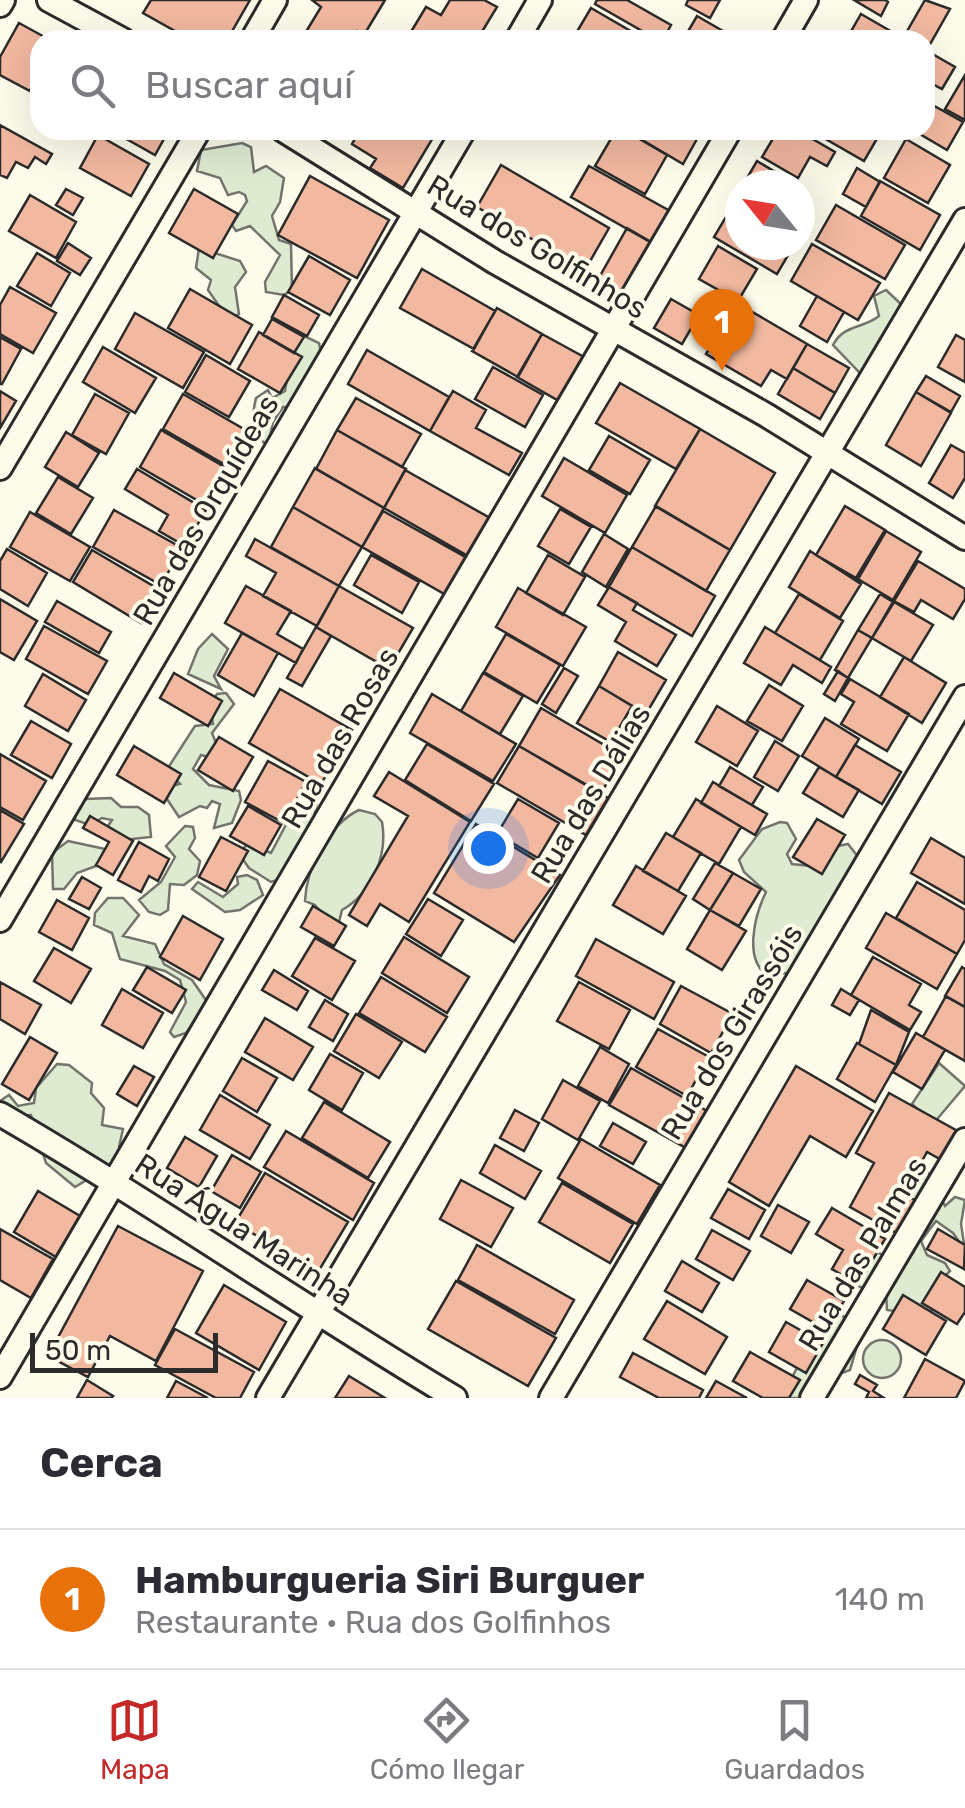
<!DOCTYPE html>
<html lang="es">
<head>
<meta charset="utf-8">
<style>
  body { margin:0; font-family:Rubik,sans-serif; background:#f7f7f7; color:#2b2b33 }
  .compass { position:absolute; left:725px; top:170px; width:90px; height:90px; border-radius:50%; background:#fff; box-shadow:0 10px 40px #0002; rotate:300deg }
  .scale { position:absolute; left:30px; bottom:25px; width:188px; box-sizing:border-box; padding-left:10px; border:5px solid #2b2b2b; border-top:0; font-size:28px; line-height:35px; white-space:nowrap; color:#2b2b2b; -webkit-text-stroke:8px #fdfbea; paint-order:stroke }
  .you { position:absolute; left:488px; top:848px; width:35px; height:35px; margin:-25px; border:8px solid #fff; border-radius:50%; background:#1a73e8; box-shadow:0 0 0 15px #1a73e833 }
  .badge { display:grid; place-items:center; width:65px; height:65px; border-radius:50%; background:#c62828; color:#fff; font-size:32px; font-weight:700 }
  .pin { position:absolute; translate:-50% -82px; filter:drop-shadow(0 2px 5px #0008) }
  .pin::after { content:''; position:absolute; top:52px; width:35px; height:30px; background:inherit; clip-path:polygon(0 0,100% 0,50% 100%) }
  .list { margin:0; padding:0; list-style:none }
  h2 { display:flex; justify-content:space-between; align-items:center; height:130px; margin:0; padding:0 40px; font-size:42px }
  h2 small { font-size:32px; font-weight:400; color:#7c7c81 }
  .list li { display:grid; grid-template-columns:65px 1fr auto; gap:30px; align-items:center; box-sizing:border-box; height:140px; padding:0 40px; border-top:2px solid #e1e1e2 }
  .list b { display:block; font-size:38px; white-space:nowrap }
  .list p { margin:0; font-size:32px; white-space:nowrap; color:#7c7c81 }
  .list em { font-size:32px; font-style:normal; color:#7c7c81 }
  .icon { flex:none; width:55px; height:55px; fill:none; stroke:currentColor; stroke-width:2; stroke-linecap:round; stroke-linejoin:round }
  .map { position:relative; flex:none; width:965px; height:1398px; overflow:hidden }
  .search { position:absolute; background:#fff; box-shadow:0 10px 40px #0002; left:30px; right:30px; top:30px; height:110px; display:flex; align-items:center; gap:25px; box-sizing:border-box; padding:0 35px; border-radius:30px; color:#7c7c81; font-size:38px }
  .sheet { height:270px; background:#fff }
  nav { display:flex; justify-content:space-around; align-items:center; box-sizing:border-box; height:140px; border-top:2px solid #e1e1e2; background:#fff; font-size:28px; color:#7c7c81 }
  nav a { display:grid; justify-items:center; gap:5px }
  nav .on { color:#c62828 }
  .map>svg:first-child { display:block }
  .green { fill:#deebd1; stroke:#74746e; stroke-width:2.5 }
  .building { fill:#f2b8a0; stroke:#2b2b2b; stroke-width:2.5 }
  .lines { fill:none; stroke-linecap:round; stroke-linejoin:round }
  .minor-casing { stroke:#2b2b2b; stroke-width:28 }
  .minor { stroke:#fdfbea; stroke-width:22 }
  .labels { text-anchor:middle; stroke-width:8; stroke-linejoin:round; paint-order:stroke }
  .street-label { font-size:30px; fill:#2b2b2b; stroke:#fdfbea }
</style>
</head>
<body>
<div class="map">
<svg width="965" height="1398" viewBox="0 0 965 1398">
  <rect width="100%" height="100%" fill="#fdfbea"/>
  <!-- green -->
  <path class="green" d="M242,143L251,147L254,172L266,166L284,178L280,202L272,216L279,240L291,244L292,290L284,295L266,292L265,282L280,255L250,226L236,231L232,225L247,201L245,195L239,192L228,195L220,178L197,171L201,150Z
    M199,248L240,261L246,272L235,287L239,314L229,320L208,290L211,280L196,268Z
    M886,290L903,306L865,373L859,372L833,345C844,324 863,329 879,316L874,296Z
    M302,335L319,343L322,358L292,407H283L273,422L268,446C250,433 251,419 256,398L268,390L272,398L285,391L294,337Z
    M212,634L228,649L214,676L221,689L188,674L198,649Z
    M226,693L234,704L212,733L218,748L213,758L201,755L193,769L209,785L239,791L241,800L232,823L214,828L220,804L212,801L207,808L200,806L179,817L165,796V788L180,784L166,771L195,726L213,724L210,705L217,694Z
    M310,792L317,797C317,827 295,854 280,879L271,882L249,868L239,854L248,843L271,853L297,804Z
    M111,798L121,807H138L149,815L151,837L123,840L106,829L112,820L102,818L90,825L75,820L76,809L85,799Z
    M359,810L375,814L382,822C388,855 372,893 342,910L337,930L315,905L305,901C306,869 329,824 359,810Z
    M780,822L787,823L796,839L787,854L792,864L810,866L829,848L848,844L859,858L790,972L770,977C742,962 755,915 766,892L744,872L739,860L762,829Z
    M185,826L193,827L195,838L189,849L200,861L197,875L184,885L170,884L168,910L160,915L149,912L139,900L161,882L175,857L166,846Z
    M68,841L105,849L104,863L77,873L64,889H53L52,853Z
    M247,875L257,880L263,895L240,910L225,912L192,889L198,882L223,897L238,884L237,877Z
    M108,898H123L139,915L123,936L155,944L164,964L192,980L208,1003L186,1033L174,1037L170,1032L186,1002L180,980L165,971L120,959L112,933L94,925L95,913Z
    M939,1063L965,1086L933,1124L912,1104Z
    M57,1064L69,1065L92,1083L91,1093L104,1108L102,1125L123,1129L119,1147L132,1171L95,1175L75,1187L46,1163L31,1115L18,1116L0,1101L9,1095L18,1106L34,1103L36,1088Z
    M921,1159L945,1206L955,1197L965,1200L961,1224L965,1250L953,1233L936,1221L921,1241L927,1255L945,1263L950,1271L939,1282L930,1316L887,1310L886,1292L851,1285L847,1266L874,1250L901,1266L913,1253L889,1222Z
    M829,1315L849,1317L862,1329L850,1370L839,1374L815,1398H781L797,1368L810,1358L812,1327Z
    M863 1359a19 19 0 1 1 38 0a19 19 0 1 1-38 0Z"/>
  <!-- building -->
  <path class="building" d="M151,0H250L227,40H191L143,13Z
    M385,0L364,35L357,31L352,40H301L321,7L312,0Z
    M450,0H484L497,7L477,40H406L426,7L441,15Z
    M597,0H627L671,25L663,40H658L595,4Z
    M688,0H720L710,18L686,5Z
    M854,0H885L888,2L881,16Z
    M925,0L950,9L929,46L906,33Z
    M591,8L634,33L630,40H572Z
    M861,14L906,40H846Z
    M697,16L735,38L733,40H683Z
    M19,23L50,40H40V74L30,91L0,75V57Z
    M929,52L955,67L942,89L925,80Z
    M965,75V120L945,109Z
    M929,103L963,122L947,150L913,130H925Z
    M0,125L52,154L46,164L35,157L28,168L16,162L7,178L0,175Z
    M127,130H169L155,155L123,137Z
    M360,130H424L434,136L403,188L370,168L376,159L352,144Z
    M616,130H624L667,155L645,194L595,166Z
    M650,130H702L683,164L644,141Z
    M778,130H797L835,152L827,166L810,157L798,178L762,157Z
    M810,130H882L864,161Z
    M98,135L149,164L131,196L80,168Z
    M906,139L950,165L928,203L884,178Z
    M757,161L772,170L764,185H743Z
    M501,165L609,228L585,270L477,207Z
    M589,166L670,211L652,243L571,197Z
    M857,168L880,182L866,207L843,194Z
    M772,170L799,185H764Z
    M310,176L389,220L357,278L278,235Z
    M880,181L940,215L920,250L861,216Z
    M66,189L83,198L73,215L56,205Z
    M194,189L238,214L213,258L169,233Z
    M30,195L76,222L56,258L9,231Z
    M736,200L740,203V245H794L777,274L714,237Z
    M836,205L905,245L885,279L816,240Z
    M627,228L651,242L621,297L596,283Z
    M68,243L91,258L80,275L57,261Z
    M812,244L880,283L858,320L791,281Z
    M718,246L757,269L738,301L699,279Z
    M37,253L70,273L51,306L17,286Z
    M309,256L350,280L330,315L288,292Z
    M422,269L495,311L474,349L400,308Z
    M10,287L56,313L33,353L0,334V305Z
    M190,289L252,325L230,364L168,328Z
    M284,295L319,315L307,336L272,317Z
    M817,296L844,312L827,342L800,326Z
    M671,299L699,315L682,344L654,328Z
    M497,308L542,334L518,377L472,351Z
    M749,310L807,344L787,379L771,370L761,386L706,354L720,330L733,338Z
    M135,313L204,352L183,388L115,349Z
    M272,319L304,337L294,353L263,335Z
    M259,332L302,357L280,393L238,369Z
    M542,334L584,357L559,401L517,377Z
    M956,335L965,340V382L938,367Z
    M0,337L21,349L2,384H0Z
    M807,344L849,368L835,393L793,368Z
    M103,347L156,378L135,413L83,382Z
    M367,350L449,397L430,431L348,384Z
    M206,355L250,381L229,417L185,392Z
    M493,367L543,395L525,427L475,399Z
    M793,368L835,393L820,419L778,394Z
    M926,376L960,396L951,412L916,392Z
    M620,383L700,429L676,469L596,423Z
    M0,391L16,401L0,428Z
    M453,391L486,410L476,428L522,453L509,475L430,431Z
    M916,392L951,413L921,466L886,445Z
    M95,394L129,413L106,454L72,435Z
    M183,394L249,432L229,467L163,429Z
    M356,398L421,434L402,467L337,430Z
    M700,429L775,473L730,550L655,506Z
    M161,430L228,469L207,506L140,467Z
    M337,430L406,469L384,508L316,469Z
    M66,432L99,453L78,487L45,467Z
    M609,436L650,460L630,494L589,470Z
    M951,445L965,453V478L953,498L929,483Z
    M564,458L627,495L605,533L542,496Z
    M315,468L384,508L362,547L293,507Z
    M137,469L206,510L185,546L159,531L168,515L125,489Z
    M405,470L490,518L468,556L384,508Z
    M58,477L93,498L71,534L36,513Z
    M656,506L730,550L706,591L632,547Z
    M845,506L885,530L856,578L816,555Z
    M293,507L362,547L339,586L271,547Z
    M560,509L591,527L569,564L538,546Z
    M114,510L182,548L161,585L93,547Z
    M383,511L467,558L446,595L362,547Z
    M30,512L90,547L70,581L10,547Z
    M886,531L921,552L893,600L858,579Z
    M604,534L628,549L606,587L582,572Z
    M255,539L339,586L317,626L263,596L276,573L246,556Z
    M632,547L715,596L692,636L609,587Z
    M7,549L47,573L28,606L0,589V561Z
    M92,550L160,590L141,623L73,582Z
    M810,551L861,584L840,618L789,587Z
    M371,555L419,582L402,613L354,585Z
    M548,555L585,577L563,615L526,593Z
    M918,561L965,589V599L953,619L921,600L914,612L894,601Z
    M246,586L291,611L277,634L303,649L296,663L225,623Z
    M339,586L413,628L389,669L316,627Z
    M609,587L637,603L633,610L676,635L657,666L615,641L626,622L598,605Z
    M518,588L586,627L563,666L496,627Z
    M799,594L843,621L820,660L775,633Z
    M880,594L893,602L872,638L858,630Z
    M0,599L37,621L14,660L0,652Z
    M57,601L111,632L99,653L45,622Z
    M894,602L933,625L911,661L872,638Z
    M44,626L107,661L88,694L26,659Z
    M316,627L331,636L302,686L287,678Z
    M765,627L831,667L822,683L793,665L781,685L744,663Z
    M858,630L872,638L848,678L835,670Z
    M242,633L278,653L254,696L218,675Z
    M506,634L560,665L537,703L484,672Z
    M618,652L666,680L646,714L599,686Z
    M904,657L946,683L922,723L880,697Z
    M564,668L578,676L556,713L542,704Z
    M838,671L848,678L835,701L824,694Z
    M174,673L222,701L208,726L160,698Z
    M483,673L523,696L500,734L461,711Z
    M43,674L86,700L68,731L25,706Z
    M850,679L909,714L887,751L841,724L854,702L841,694Z
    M769,685L803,706L782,741L747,721Z
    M599,686L632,706L611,742L577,723Z
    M280,689L352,730L321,784L249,743Z
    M432,694L516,744L493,781L410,733Z
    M717,706L758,731L737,766L696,742Z
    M541,708L623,756L601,793L519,746Z
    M825,718L859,739L836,777L802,756Z
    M31,721L71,744L52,778L11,755Z
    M219,737L253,757L233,791L198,770Z
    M775,741L799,756L778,791L754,777Z
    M427,744L494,784L471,821L405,780Z
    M855,745L901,772L882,804L836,777Z
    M134,746L181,774L164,803L117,775Z
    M519,746L608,798L586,835L497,783Z
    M0,754L46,781L23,820L0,807Z
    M268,761L306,782L284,823L245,802Z
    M730,767L763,787L752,805L719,786Z
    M819,767L859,790L843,817L803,793Z
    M389,772L470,822L409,922L380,904L367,926L349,915L408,816L374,796Z
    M713,782L767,814L755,835L701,803Z
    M518,799L559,823L538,858L497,834Z
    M696,799L741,827L719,864L673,837Z
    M248,806L281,825L264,855L230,836Z
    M0,810L24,824L1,862L0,861Z
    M90,816L133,841L113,875L96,865L109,842L83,828Z
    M817,819L845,835L822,874L793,857Z
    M476,824L560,875L514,942L434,893Z
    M666,833L701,853L678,891L643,871Z
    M221,837L248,851L226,891L199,877Z
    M931,838L965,858V904L911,873Z
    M139,842L169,859L158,881L149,876L141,892L118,880Z
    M715,863L733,873L710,910L693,899Z
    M636,866L686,896L663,934L613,905Z
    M733,873L761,889L739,926L710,910Z
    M82,877L101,888L89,909L69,899Z
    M917,882L965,910V940L957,954L896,918Z
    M428,899L463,920L441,956L406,934Z
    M57,900L89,918L72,950L39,932Z
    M313,906L346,926L334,946L301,927Z
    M710,910L746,931L722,970L687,949Z
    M886,913L957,954L937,989L866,948Z
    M183,916L223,939L200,980L160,957Z
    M404,937L469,977L447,1013L382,973Z
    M315,938L355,961L332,1000L292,976Z
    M596,939L674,982L654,1019L576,976Z
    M54,948L91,969L71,1003L34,981Z
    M873,957L921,984L909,1005L921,1012L910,1030L851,995Z
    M147,967L186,990L172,1013L133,990Z
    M962,967L965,969V1007L945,996Z
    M274,970L308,991L297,1010L262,990Z
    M381,977L447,1017L425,1052L359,1013Z
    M0,982L41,1005L25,1034L0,1019Z
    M579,982L630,1010L609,1049L557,1021Z
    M681,986L733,1014L711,1053L660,1024Z
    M122,989L163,1013L143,1048L102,1025Z
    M841,989L859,1000L850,1015L832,1005Z
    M946,996L965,1007V1061L923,1037Z
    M325,1000L348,1014L333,1041L309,1027Z
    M871,1010L909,1032L896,1065L859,1044Z
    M356,1014L402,1042L379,1078L334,1051Z
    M265,1018L313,1047L293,1080L245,1052Z
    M658,1029L709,1057L687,1096L636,1067Z
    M916,1033L945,1050L922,1089L893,1072Z
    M30,1037L57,1053L29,1100L2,1084Z
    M857,1043L896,1065L875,1102L837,1079Z
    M600,1047L629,1064L608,1103L578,1086Z
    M330,1054L363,1073L342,1110L309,1090Z
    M242,1058L277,1078L257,1112L223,1091Z
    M134,1066L154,1077L137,1106L117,1094Z
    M796,1066L873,1111L846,1157L810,1136L769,1206L729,1182Z
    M631,1068L707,1111L686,1148L609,1105Z
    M563,1080L600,1101L578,1140L542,1119Z
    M889,1093L963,1134L947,1163L927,1152L904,1194L918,1202L900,1235L850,1207L874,1163L856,1153Z
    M220,1095L270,1125L250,1159L200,1130Z
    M324,1102L390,1142L368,1178L302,1138Z
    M515,1110L539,1123L524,1151L500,1138Z
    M613,1123L646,1142L633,1164L600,1146Z
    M286,1131L374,1183L353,1220L264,1167Z
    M185,1137L217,1156L199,1187L167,1168Z
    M581,1139L660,1185L637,1224L558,1178Z
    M495,1145L541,1171L525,1199L480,1173Z
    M232,1155L261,1172L240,1208L211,1191Z
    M265,1173L348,1222L318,1272L235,1223Z
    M461,1180L513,1208L491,1247L440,1219Z
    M562,1183L633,1224L610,1263L539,1222Z
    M728,1189L765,1210L749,1239L711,1218Z
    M38,1191L80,1216L56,1257L14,1232Z
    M778,1205L809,1222L791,1253L761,1236Z
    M832,1208L885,1239L858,1285L832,1269L843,1250L816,1234Z
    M118,1226L203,1271L156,1361L110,1336L88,1377L48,1356Z
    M0,1229L53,1259L31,1298L0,1280Z
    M938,1229L965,1245L964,1269L927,1249Z
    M712,1230L750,1251L733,1280L696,1259Z
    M477,1245L574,1300L555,1334L458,1280Z
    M682,1261L719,1283L702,1312L665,1291Z
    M941,1272L965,1287V1312L957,1324L922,1303Z
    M807,1280L844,1301L827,1330L790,1309Z
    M456,1281L556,1338L528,1386L428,1329Z
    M224,1285L286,1322L259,1370L196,1333Z
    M903,1295L946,1321L926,1355L883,1329Z
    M667,1301L727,1337L705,1374L644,1339Z
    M786,1322L823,1343L806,1373L769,1352Z
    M175,1329L254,1372L240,1398H216L155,1365Z
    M750,1352L800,1380L789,1398H763L733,1381Z
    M633,1353L703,1390L699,1398H659L620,1377Z
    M925,1359L965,1381L956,1398H904Z
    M860,1375L877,1385L873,1391L884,1398H866L869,1392L855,1384Z
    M349,1376L385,1398H335Z
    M87,1380L113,1396L111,1398H77Z
    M176,1381L208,1398H167Z
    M716,1381L747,1398H706Z"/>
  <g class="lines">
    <!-- minor casing -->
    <g class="minor-casing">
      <path id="minor" d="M49,0L123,40
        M0,5L3,0
        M252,40L275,0
        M517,40L540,0
        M783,40L806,0
        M283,130L495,262L766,415L965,538
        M0,468L199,130
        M0,920L464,130
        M0,1114C155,1204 301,1306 455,1398
        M0,1377L730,130
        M268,1398L965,220
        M551,1398L965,697
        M812,1398L965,1140"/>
    </g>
    <!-- minor -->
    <use href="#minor" class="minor"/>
  </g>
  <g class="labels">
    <!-- street labels -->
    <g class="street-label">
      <text transform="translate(537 247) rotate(31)" y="10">Rua dos Golfinhos</text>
      <text transform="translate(206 510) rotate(-60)" y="10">Rua das Orquídeas</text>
      <text transform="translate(340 738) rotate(-60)" y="10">Rua das Rosas</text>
      <text transform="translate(591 794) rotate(-59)" y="10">Rua das Dálias</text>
      <text transform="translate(732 1032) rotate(-59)" y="10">Rua dos Girassóis</text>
      <text transform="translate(244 1230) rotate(33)" y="10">Rua Água Marinha</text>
      <text transform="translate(863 1254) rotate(-59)" y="10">Rua das Palmas</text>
    </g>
  </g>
</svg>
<svg class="compass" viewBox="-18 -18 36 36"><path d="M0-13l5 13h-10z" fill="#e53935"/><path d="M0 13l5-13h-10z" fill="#7c7c81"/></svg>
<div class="scale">50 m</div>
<div class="you"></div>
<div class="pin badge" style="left:722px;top:371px;background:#e8710a">1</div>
<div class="search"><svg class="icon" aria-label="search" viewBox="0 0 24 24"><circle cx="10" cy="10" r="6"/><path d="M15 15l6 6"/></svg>Buscar aquí</div>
</div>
<section class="sheet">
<h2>Cerca<small></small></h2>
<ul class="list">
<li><span class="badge" style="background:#e8710a">1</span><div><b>Hamburgueria Siri Burguer</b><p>Restaurante · Rua dos Golfinhos</p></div><em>140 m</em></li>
</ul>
</section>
<nav>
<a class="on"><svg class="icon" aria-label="map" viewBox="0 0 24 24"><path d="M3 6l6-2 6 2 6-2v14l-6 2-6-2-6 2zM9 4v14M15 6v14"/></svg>Mapa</a>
<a><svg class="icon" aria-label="directions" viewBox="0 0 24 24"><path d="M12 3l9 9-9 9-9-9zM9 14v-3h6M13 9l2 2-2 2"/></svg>Cómo llegar</a>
<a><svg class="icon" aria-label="saved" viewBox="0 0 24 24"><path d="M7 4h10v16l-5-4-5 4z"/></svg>Guardados</a>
</nav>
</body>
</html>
